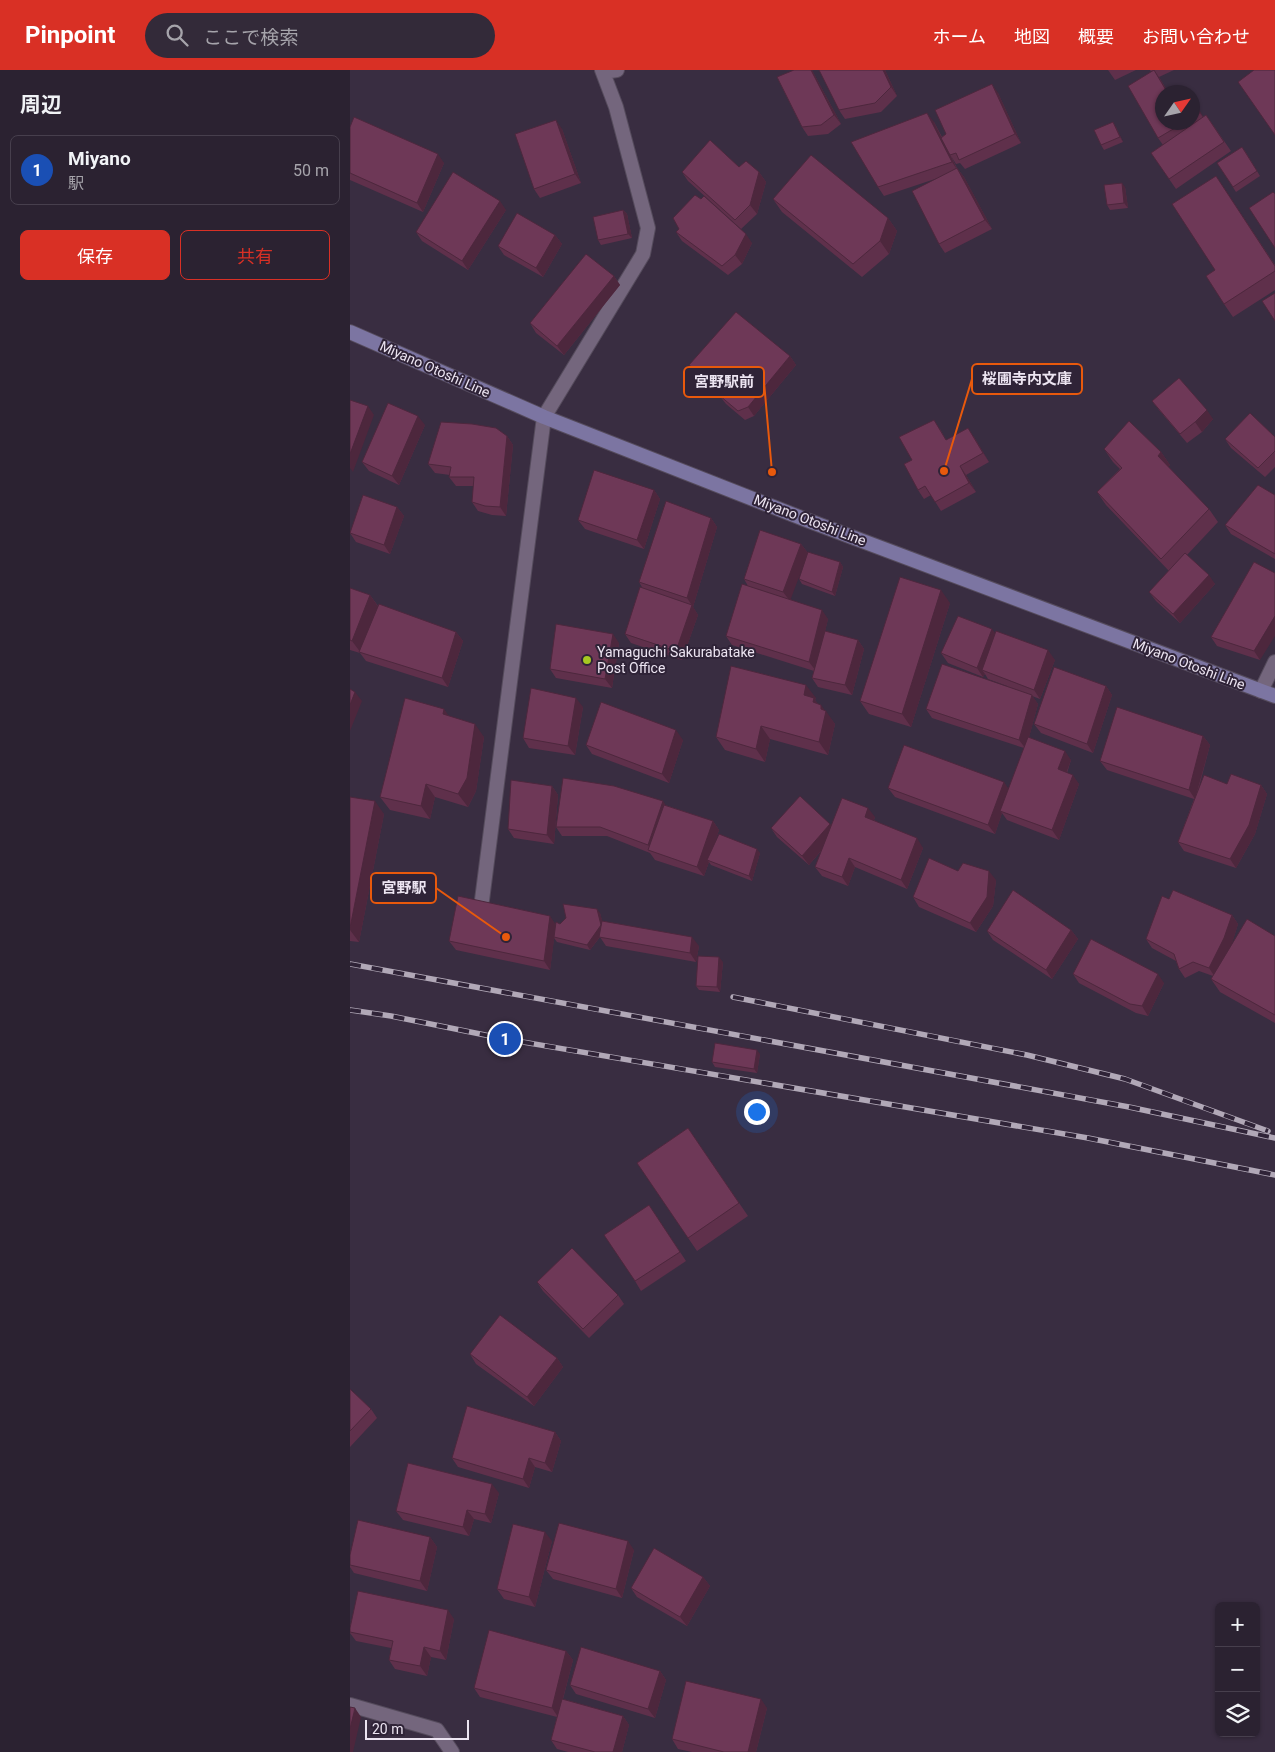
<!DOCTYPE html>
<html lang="ja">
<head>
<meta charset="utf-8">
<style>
  body { margin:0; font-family:Roboto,"Noto Sans JP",sans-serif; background:#332a39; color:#f1f3f6 }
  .controls { position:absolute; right:15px; bottom:15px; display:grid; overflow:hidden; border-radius:8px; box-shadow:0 1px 4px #0004 }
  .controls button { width:45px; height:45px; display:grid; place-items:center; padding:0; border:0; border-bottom:1px solid #473f4d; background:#2b2231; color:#f1f3f6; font:25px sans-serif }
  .compass { position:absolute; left:805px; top:15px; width:45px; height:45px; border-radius:50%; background:#2b2231; box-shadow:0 1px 4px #0004; rotate:56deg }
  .scale { position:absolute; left:15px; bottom:12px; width:104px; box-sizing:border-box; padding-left:5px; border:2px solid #ece4f1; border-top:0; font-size:14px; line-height:18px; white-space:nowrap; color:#ece4f1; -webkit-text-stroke:4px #2f2337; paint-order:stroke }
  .you { position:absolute; left:406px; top:1041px; width:18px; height:18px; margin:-12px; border:4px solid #fff; border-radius:50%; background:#1a73e8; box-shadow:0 0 0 8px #1a73e833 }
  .badge { display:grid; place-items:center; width:32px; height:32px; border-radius:50%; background:#d93025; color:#fff; font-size:16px; font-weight:700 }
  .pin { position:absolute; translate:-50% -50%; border:2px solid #fff; box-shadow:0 1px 5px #0006 }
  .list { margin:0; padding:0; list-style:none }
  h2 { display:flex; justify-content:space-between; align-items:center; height:65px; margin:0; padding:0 20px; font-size:21px }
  h2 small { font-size:16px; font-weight:400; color:#a6a4ab }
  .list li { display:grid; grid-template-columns:32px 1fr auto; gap:15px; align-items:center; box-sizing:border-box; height:70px; margin:0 10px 10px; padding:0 10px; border:1px solid #473f4d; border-radius:8px }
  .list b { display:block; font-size:19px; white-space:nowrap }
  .list p { margin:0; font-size:16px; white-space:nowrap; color:#a6a4ab }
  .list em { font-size:16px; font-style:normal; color:#a6a4ab }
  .actions { display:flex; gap:10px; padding:15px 20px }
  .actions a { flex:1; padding:11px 0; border:1px solid #d93025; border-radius:8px; text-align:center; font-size:18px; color:#d93025 }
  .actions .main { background:#d93025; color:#fff }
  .icon { flex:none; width:28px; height:28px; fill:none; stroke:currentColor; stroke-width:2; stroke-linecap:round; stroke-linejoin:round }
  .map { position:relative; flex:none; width:925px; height:1682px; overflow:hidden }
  header { display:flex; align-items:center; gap:30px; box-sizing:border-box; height:70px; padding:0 25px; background:#d93025; color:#fff }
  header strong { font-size:24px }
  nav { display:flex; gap:28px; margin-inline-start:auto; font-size:18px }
  .search { width:350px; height:45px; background:#332a39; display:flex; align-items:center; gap:12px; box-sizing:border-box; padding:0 18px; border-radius:28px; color:#a6a4ab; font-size:19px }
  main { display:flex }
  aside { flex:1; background:#2b2231 }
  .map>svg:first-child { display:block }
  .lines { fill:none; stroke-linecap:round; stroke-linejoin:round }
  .minor-casing { stroke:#554b5c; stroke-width:16 }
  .tertiary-casing { stroke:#554b5c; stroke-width:16 }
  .secondary-casing { stroke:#554b5c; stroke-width:16 }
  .minor { stroke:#74667d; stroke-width:14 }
  .tertiary { stroke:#74667d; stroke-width:14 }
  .secondary { stroke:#7c75a2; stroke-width:14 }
  .rail-casing { stroke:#b1a8b7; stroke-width:5.5 }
  .rail { stroke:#2f2337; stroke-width:4; stroke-dasharray:11; stroke-linecap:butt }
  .wall { fill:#5f304b }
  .shaded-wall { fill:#4d273d }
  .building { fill:#6e3857; stroke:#4d273d }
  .poi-dot { fill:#a6c821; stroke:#2f2337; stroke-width:2 }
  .labels { text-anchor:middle; stroke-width:4; stroke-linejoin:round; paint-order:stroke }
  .street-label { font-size:14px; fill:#ece4f1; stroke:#2f2337 }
  .poi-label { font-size:14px; fill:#ece4f1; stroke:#2f2337; text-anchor:start }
  .leader { fill:none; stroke:#e8590c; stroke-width:2 }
  .callout-dot { fill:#e8590c; stroke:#2f2337; stroke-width:2 }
  .callout { fill:#2f2337; stroke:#e8590c; stroke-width:2 }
  .callout-label { font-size:15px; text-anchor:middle; font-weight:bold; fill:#ece4f1 }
</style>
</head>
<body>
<header>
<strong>Pinpoint</strong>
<div class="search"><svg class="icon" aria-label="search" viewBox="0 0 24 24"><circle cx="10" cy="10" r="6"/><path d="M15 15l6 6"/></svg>ここで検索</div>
<nav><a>ホーム</a><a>地図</a><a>概要</a><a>お問い合わせ</a></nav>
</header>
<main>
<aside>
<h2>周辺<small></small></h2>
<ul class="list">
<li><span class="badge" style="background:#1a4fb4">1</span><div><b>Miyano</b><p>駅</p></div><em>50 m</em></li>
</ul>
<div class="actions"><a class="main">保存</a><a>共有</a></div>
</aside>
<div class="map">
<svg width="925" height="1682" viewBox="0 0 925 1682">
  <rect width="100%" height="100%" fill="#392d41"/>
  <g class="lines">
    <!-- minor casing -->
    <g class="minor-casing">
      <path id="minor" d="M253,2L267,0
        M194,347L293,184L298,158L266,37L252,0
        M911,621L925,592
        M0,1635L87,1660L102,1682"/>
    </g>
    <!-- tertiary casing -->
    <g class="tertiary-casing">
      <path id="tertiary" d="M132,830L194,347"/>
    </g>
    <!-- secondary casing -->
    <g class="secondary-casing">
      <path id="secondary" d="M0,262L194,347L454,449L925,626"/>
    </g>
    <!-- minor -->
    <use href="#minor" class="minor"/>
    <!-- tertiary -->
    <use href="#tertiary" class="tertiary"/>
    <!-- secondary -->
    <use href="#secondary" class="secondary"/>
    <!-- rail casing -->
    <g class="rail-casing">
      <path id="rail" d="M0,894L779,1037L925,1068
        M383,927L677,985L775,1009L918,1061
        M0,940L41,946L155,969L738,1068L925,1105"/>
    </g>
    <!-- rail -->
    <use href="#rail" class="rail"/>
  </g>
  <!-- wall -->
  <path class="wall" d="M444,0H462L464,4L491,54L478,64L458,66L452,57Z
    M535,0L547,26L531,42L495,49L489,40Z
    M758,0H786L765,10Z
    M800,0H824L809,7L818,22H812V52H842V30L853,47L856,45L881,81L826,119L801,83L813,75L808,68L801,2Z
    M648,23L671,73L615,99L610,93L606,94L601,86L607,98L614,107L642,159L595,183L589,174L588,108L534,126L528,117L584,52L592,67Z
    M0,57L94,93L73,142L0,110Z
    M766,57L773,72L754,80L751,75Z
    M212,59L231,113L190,128L184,119Z
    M895,81L910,106L886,122L867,93Z
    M389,97L409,102L416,112L407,144L391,159L338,111L332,102Z
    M866,106L925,195V220L883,247L874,234L865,200Z
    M775,117L778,138L760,140L757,135Z
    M423,129L538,148L547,161L539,184L512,207L432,142Z
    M156,140L118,200L72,171L66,162Z
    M273,140L277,144L282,168L251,175L248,170Z
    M329,159L402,173L392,194L378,205L332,171L326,162Z
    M205,165L212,174L193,207L154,185L148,176Z
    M264,206L270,215L214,285L186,263L180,253Z
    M440,286L446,295L404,346L395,350L376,334L369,325L370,323L345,304L339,295Z
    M802,331L863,349L852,362L837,373L809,340Z
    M75,355L49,415L19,401L12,392Z
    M590,359L596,370L624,367L639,392L616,405L626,422L591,441L581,425L574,429L568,420L562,390Z
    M157,366L163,375L156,446L142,445L128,441L122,432L124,416H106L99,407L100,405L85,403L78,394Z
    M925,367V397L915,407L881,378L875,369Z
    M754,379L811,382L820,395L818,397L859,439L868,452L837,485L865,514L830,553L806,531L799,522L819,501L756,435L747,422L770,399L763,392Z
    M304,420L310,429L294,479L235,459L228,450Z
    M925,425V489L881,464L875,455Z
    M47,437L54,446L40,484L6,472L0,463Z
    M361,448L367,457L343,537L348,545L332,590L281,573L275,564L293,519L289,512Z
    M451,474L458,483L490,492L493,497L485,526L452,514L449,509L457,485L440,529L478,549L475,561L508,570L514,579L502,625L468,617L462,608L464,601L382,575L376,566L398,516L394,509Z
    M904,492L910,590L867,576L861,567Z
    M0,518L20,525L28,536L106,562L113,571L98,617L16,591L10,583L0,580Z
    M600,533L561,657L519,644L510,631Z
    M646,563L705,590L690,629L682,626L688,634L679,667L721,690L717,703L729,714L709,770L657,750L652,743L645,764L545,727L538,718L659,719L674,678L582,648L576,639L657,616L638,609L635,604L633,607L598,593L591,583Z
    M269,573L262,618L206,608L200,599Z
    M756,616L762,625L743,683L691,663L684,654Z
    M466,628L465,630L468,634L474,640L485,654L478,685L420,669L415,692L375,680L366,667Z
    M233,637L225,685L179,678L173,668Z
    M94,639L98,646L134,667L126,721L118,737L85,727L80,749L40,740L30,727Z
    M853,666L860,675L848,721L877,714L911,715L917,724L905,764L886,798L834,781L828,772L844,729L757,700L750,691Z
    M333,670L319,713L242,684L236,675Z
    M202,716L208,725L204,774L164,768L158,759Z
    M0,727L34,744L9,872L0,871Z
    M315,735L363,751L369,760L364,775L410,783L402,811L361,795L359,792L354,806L305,790L300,783L257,766H212L206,757Z
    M525,747L524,750L573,778L557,819L505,797L498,816L472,806L465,797L472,780L459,795L427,767L421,758L480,754L481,756Z
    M646,810L643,836L626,862L569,837L563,827Z
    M819,829L882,845L888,854L881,876L925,866V953L870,922L861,909L863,906L849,901L835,908L829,899L826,891L802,878L796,869Z
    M250,843L252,851L349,876L346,892L256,876L250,867L240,880L207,872L204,868L200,900L106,880L99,871L205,854H210Z
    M721,860L728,869L702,909L643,870L637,861Z
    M373,892L370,922L349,920L346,916Z
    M723,904L814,913L798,946L786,943L729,913Z
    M410,984L407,1003L365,997L362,992Z
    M338,1058L398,1146L347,1181L287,1093Z
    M305,1144L336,1191L291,1221L285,1211Z
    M187,1212L268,1225L274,1234L239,1268L193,1221Z
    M120,1284L207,1288L213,1297L184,1336L126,1294Z
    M0,1319L21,1339L27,1348L0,1377Z
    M205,1362L211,1371L202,1402L185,1397L179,1418L108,1397L102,1388Z
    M149,1423L141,1453L124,1449L119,1466L53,1450L46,1441Z
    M80,1467L87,1477L77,1521L4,1503L0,1497V1485Z
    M202,1471L185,1537L154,1529L147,1519Z
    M284,1480L272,1528L203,1509L196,1500Z
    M353,1507L360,1516L337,1556L287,1527L281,1518Z
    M104,1549L96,1590L81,1587L77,1606L45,1599L39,1590L41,1578L6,1571L0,1563V1558Z
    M216,1581L223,1590L213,1629L273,1646L279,1655L272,1682H218L207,1679L201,1670L207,1647L130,1627L124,1618Z
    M310,1601L316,1610L305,1648L226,1624L220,1615Z
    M417,1638L406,1682H342L328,1679L322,1669Z"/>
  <!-- shaded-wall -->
  <path class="shaded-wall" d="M461,0H462L464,4L491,54L484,45Z
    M533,0H535L547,26L541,17Z
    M804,0L810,9L818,22H817Z
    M642,14L648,23L671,73L665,64Z
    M842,30L845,33L857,53L850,43Z
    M577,43L584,52L608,101L602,92Z
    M206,50L212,59L231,113L225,104Z
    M763,52L766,57L773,72L770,67Z
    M88,84L94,93L73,142L67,133Z
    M607,98L614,107L642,159L635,150Z
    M409,102L416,112L407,144L400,135Z
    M866,106L875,119L925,196Z
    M772,113L775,117L778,138L774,133Z
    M150,131L156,140L118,200L112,191Z
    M273,140L277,144L282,168L278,164Z
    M538,148L547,161L539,184L530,171Z
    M396,164L402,173L392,194L385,185Z
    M205,165L212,174L193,207L186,198Z
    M264,206L270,215L214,285L207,276Z
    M440,286L446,295L404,346L398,337Z
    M18,336L24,345L3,402L0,398V384Z
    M857,340L863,349L852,362L845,352Z
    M68,346L75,355L49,415L42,406Z
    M618,358L624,367L639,392L633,383Z
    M157,366L163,375L156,446L150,437Z
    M811,382L820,395L817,399L808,386Z
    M610,396L616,405L626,422L619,413Z
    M304,420L310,429L294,479L287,470Z
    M47,437L54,446L40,484L34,475Z
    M361,448L367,457L343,537L337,528Z
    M451,474L458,483L440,531L433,522Z
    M490,492L493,497L485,526L482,522Z
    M859,505L865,514L830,553L823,544Z
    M591,520L600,533L561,657L552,644Z
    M20,525L29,538L11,583L2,571Z
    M342,535L348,545L332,590L326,581Z
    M472,540L478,549L466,601L459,592Z
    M925,546V566L910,590L904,581Z
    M642,559L649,568L632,600L635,604L633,607L627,598Z
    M106,562L113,571L98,617L92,608Z
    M263,564L269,573L262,618L255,609Z
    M508,570L514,579L502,625L495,615Z
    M698,580L705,590L690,629L684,620Z
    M456,615L466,628L465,630L471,638V635L476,642V641L485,654L478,685L469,672L454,625Z
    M756,616L762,625L743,683L737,674Z
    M5,622L12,631L0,661V635Z
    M682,625L688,634L676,679L669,670Z
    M226,628L233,637L225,685L218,676Z
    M94,639L103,652L93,644Z
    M125,654L134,667L126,721L118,737L108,724Z
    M411,656L420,669L415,692L406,679Z
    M326,660L333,670L319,713L312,704Z
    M853,666L860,675L845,729L839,720Z
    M715,681L721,690L714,709L708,699Z
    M723,705L729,714L709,770L702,760Z
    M654,712L660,721L650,741L652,743L645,764L638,755Z
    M76,714L85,727L80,749L71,736Z
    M911,715L917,724L905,764L886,798L880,789Z
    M202,716L208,725L204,774L197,765Z
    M25,731L34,744L9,872L0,860V858Z
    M313,731L319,740L302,782L298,775Z
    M518,738L525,747L522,756L515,747Z
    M363,751L369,760L359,791L357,790L359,792L354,806L347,797Z
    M480,754L486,763L459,795L452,786Z
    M567,768L573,778L557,819L551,810Z
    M407,779L410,783L402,811L399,806Z
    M499,788L505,797L498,816L492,807Z
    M639,801L646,810L643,836L626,862L620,853Z
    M247,839L250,843L255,860L240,880L237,875Z
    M882,845L888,854L881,877L865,907L859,898Z
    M200,846L206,855L200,900L194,891Z
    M721,860L728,869L702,909L696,900Z
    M342,867L349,876L346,892L340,883Z
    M369,887L373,892L370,922L367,917Z
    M808,904L814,913L798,946L792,936Z
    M407,980L410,984L407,1003L404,999Z
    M207,1288L213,1297L184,1336L177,1327Z
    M205,1362L211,1371L202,1402L195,1393Z
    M179,1388L185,1397L179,1418L173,1409Z
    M142,1414L149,1423L141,1453L135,1444Z
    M117,1440L124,1449L119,1466L113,1457Z
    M195,1462L202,1471L185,1537L179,1527Z
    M80,1467L87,1477L77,1521L70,1511Z
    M278,1471L284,1480L272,1528L266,1519Z
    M353,1507L360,1516L337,1556L330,1547Z
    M98,1540L104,1549L96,1590L90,1581Z
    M74,1577L81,1587L77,1606L70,1596Z
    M216,1581L223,1590L208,1647L202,1638Z
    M310,1601L316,1610L305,1648L298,1639Z
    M411,1629L417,1638L406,1682H398Z
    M5,1638L11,1647L3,1682H0V1659Z
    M273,1646L279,1655L272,1682H263Z"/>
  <!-- building -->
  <path class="building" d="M444,0H461L484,45L471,55L452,57L427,7Z
    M469,0H533L541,17L525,33L489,40Z
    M804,0L817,22H812V52H835L808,68L778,16Z
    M904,0H925V65L888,12Z
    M642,14L665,64L609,90L606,83L600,85L591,68L596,64L585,40Z
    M842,30L850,43L842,48Z
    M577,43L602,92L528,117L501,72Z
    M856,45L874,72L819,109L801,83Z
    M4,47L88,84L67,133L0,103V57Z
    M206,50L225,104L184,119L165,64Z
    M763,52L770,67L751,75L744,60Z
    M360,70L389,97L396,91L409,102L400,135L385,150L332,102Z
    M892,77L907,101L883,117L867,93Z
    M461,85L538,148L530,171L503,194L423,129Z
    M607,98L635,150L589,174L562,121Z
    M103,102L150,131L112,191L66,162Z
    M866,106L925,196V201L874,234L856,206L865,200L822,134Z
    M772,113L774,133L757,135L754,115Z
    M923,122L925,124V178L899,138Z
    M345,125L351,129L354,126L396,164L385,185L372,196L326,162L329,159L323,148Z
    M273,140L278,164L248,170L243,147Z
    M167,143L205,165L186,198L148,176Z
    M236,184L264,206L207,276L180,253Z
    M925,223V251L912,231Z
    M386,242L440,286L398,337L388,341L369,325L370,320L339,295Z
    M829,308L857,340L845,352L830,364L802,331Z
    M0,330L18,336L0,384Z
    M38,333L68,346L42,406L12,392Z
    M900,343L925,367V381L908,398L875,369Z
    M584,350L596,370L618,358L633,383L610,396L619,413L585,432L575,416L568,420L554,394L562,390L549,367Z
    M779,351L811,382L808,386L859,439L811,489L747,422L772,398L754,379Z
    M91,352L122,354L146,358L157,366L150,437L135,436L122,432L124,407H99L101,397L78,394Z
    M244,400L304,420L287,470L228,450Z
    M908,415L925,425V484L875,455Z
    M13,425L47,437L34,475L0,463Z
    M316,431L361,448L337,528L289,512Z
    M410,460L451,474L433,522L394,509Z
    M458,482L490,492L482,522L449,509Z
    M835,483L859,505L823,544L799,522Z
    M904,492L925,503V546L904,581L861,567Z
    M550,507L591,520L552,644L510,631Z
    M392,514L472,540L459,592L376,566Z
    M290,517L342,535L326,581L275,564Z
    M0,518L20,525L2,571L0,570Z
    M29,534L106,562L92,608L9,582Z
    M608,546L642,559L627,598L591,583Z
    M206,554L263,564L255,609L200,599Z
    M475,561L508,570L495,615L462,608Z
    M646,561L698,580L684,620L632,600Z
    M592,594L682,625L669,670L576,639Z
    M381,596L456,615L454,625L464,628L463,632L471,635V639L476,641L469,672L411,656L406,679L366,667Z
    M704,597L756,616L737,674L684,654Z
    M181,618L226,628L218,676L173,668Z
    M0,619L5,622L0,635Z
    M55,628L94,639L93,644L125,654L117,708L108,724L76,714L71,736L30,727Z
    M251,632L326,660L312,704L236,675Z
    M767,637L853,666L839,720L750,691Z
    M678,667L715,681L708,699L723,705L702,760L650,741Z
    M554,675L654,712L638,755L538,718Z
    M881,704L911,715L899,755L880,789L828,772L854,705L877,714Z
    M213,708L264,716L313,731L298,775L250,757H206Z
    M161,710L202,716L197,765L158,759Z
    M450,726L480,754L452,786L421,758Z
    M0,727L25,731L0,858Z
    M492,728L518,738L515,747L567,768L551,810L499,788L492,807L465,797Z
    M314,735L363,751L347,797L298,780Z
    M369,764L407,779L399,806L357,790Z
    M579,788L608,801L613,793L639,801L637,827L620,853L563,827Z
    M663,820L721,860L696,900L637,861Z
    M823,820L882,845L874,868L859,898L843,892L829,899L824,884L796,869L812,826L819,829Z
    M108,826L200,846L194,891L99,871Z
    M213,834L247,839L251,855L237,875L204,867L206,852L210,854L216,848Z
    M897,849L925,866V945L861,909Z
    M252,851L342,867L340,883L249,867Z
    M741,869L808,904L792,936L780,934L723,904Z
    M348,886L369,887L367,917L346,916Z
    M365,973L407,980L404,999L362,992Z
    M338,1058L389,1133L338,1168L287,1093Z
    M299,1135L330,1182L285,1211L254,1165Z
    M222,1178L268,1225L233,1259L187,1212Z
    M150,1245L207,1288L177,1327L120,1284Z
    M0,1319L21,1339L0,1361Z
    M117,1336L205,1362L195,1393L179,1388L173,1409L102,1388Z
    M58,1393L142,1414L135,1444L117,1440L113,1457L46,1441Z
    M8,1450L80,1467L70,1511L0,1495V1485Z
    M209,1453L278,1471L266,1519L196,1500Z
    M163,1454L195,1462L179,1527L147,1519Z
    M304,1478L353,1507L330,1547L281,1518Z
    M8,1521L98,1540L90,1581L74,1577L70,1596L39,1590L43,1571L0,1562V1558Z
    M139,1560L216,1581L202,1638L124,1618Z
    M231,1577L310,1601L298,1639L220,1615Z
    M336,1611L411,1629L398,1682H374L322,1669Z
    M212,1629L273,1646L263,1682H245L201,1670Z
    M0,1637L5,1638L0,1659Z"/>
  <!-- markers -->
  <circle class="poi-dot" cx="237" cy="590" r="5"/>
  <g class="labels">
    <!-- street labels -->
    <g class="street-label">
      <text transform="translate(85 299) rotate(24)" y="5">Miyano Otoshi Line</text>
      <text transform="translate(460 450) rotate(21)" y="5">Miyano Otoshi Line</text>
      <text transform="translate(839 594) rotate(21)" y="5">Miyano Otoshi Line</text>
    </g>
    <!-- poi labels -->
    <g class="poi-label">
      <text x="247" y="587">Yamaguchi Sakurabatake<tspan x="247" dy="16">Post Office</tspan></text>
    </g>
  </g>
  <!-- callouts -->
  <path class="leader" d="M594 401L622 309M422 402L414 312M156 867L86 818"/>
  <g class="callout-dot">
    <circle cx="594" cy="401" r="5"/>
    <circle cx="422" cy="402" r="5"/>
    <circle cx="156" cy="867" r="5"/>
  </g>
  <g class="callout">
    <rect x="622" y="294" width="110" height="30" rx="5"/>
    <rect x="334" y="297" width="80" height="30" rx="5"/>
    <rect x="21" y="803" width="65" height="30" rx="5"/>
  </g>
  <g class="callout-label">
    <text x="677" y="314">桜圃寺内文庫</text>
    <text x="374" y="317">宮野駅前</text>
    <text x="54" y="823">宮野駅</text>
  </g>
</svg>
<div class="controls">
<button>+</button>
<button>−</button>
<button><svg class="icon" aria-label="layers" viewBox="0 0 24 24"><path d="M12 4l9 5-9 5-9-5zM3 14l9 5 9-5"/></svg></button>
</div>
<svg class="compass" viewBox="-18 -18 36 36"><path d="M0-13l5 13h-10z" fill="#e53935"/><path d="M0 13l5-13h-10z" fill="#a6a4ab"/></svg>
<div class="scale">20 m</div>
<div class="you"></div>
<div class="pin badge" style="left:155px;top:969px;background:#1a4fb4">1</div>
</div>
</main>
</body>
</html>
